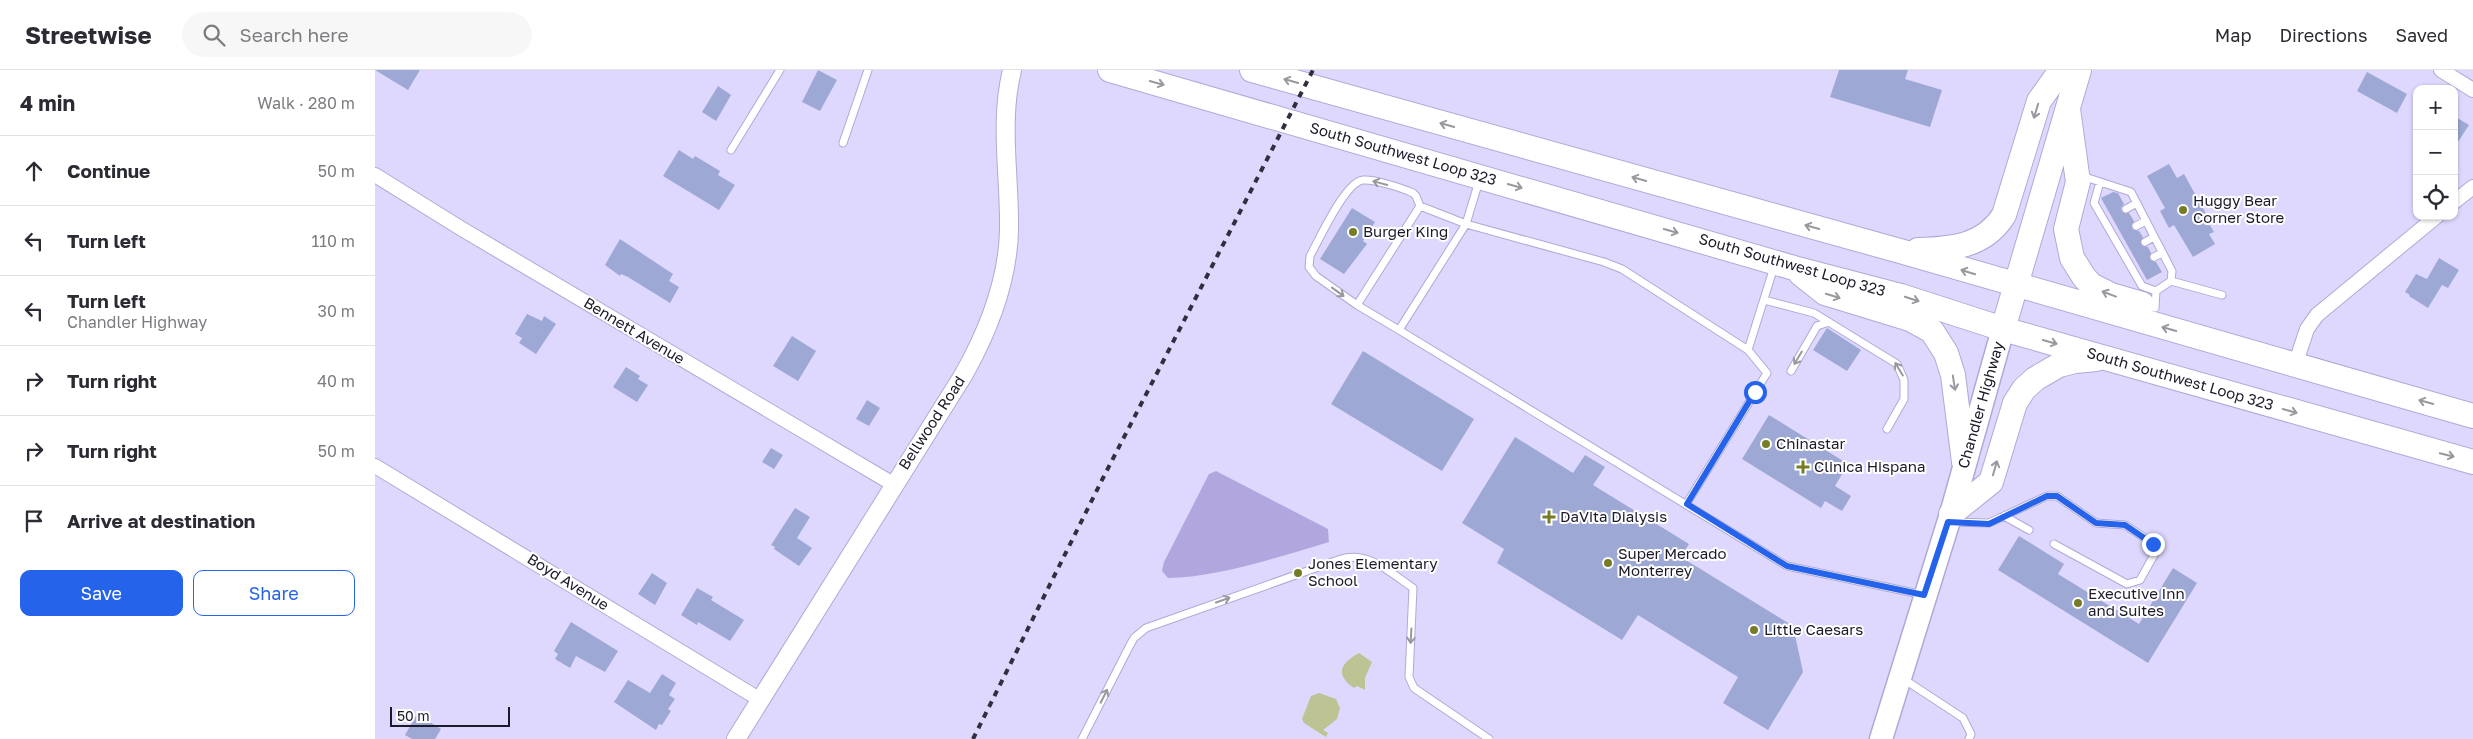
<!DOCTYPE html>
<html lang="en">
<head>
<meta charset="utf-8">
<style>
  body { margin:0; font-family:"Golos Text",sans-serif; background:#f7f7f7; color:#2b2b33 }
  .controls { position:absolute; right:15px; top:15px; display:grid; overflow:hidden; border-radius:10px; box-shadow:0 1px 4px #0004 }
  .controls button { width:45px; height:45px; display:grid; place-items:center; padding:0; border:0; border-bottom:1px solid #e1e1e2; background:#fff; color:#2b2b33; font:25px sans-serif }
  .scale { position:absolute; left:15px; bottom:12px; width:120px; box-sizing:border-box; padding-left:5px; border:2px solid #1c1929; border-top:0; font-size:14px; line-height:18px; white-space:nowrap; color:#1c1929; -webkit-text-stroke:4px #fefffe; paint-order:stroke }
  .stop { position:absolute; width:15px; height:15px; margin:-11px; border:4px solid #2563eb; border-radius:50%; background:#fff }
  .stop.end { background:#2563eb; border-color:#fff; box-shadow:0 1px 5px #0008 }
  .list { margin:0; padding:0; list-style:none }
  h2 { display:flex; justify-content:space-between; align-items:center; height:65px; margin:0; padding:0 20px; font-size:21px }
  h2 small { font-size:16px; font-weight:400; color:#7c7c81 }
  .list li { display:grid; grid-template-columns:32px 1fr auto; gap:15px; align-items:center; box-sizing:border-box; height:70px; padding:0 20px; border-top:1px solid #e1e1e2 }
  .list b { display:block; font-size:19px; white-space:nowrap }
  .list p { margin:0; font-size:16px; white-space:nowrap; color:#7c7c81 }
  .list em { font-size:16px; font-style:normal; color:#7c7c81 }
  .actions { display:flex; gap:10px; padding:15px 20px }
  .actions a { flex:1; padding:11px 0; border:1px solid #2563eb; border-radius:10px; text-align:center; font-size:18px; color:#2563eb }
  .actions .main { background:#2563eb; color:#fff }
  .icon { flex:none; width:28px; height:28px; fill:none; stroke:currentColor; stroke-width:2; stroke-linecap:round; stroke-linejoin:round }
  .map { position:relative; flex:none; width:2098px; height:669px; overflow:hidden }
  header { display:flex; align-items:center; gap:30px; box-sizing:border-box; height:70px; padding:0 25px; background:#fff; border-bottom:1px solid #e1e1e2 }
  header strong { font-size:24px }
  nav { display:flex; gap:28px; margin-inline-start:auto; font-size:18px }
  .search { width:350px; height:45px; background:#f7f7f7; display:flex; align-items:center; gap:12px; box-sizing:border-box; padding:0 18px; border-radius:28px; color:#7c7c81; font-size:19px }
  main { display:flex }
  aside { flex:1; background:#fff }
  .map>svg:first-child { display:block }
  .green { fill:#bdc392 }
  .water { fill:#b1a6de }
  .building { fill:#9da8d5 }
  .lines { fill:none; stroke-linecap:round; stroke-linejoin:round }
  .service-casing { stroke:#b1a8d6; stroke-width:9 }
  .minor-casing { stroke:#b1a8d6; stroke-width:16 }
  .tertiary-casing { stroke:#b1a8d6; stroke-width:20 }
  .primary-casing { stroke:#b1a8d6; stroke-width:25 }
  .trunk-casing { stroke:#b1a8d6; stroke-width:26 }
  .service { stroke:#fff; stroke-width:7 }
  .minor { stroke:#fff; stroke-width:14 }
  .tertiary { stroke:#fff; stroke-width:18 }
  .primary { stroke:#fff; stroke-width:22 }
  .trunk { stroke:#fff; stroke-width:24 }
  .rail { stroke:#312e40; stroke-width:4; stroke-dasharray:6 6; stroke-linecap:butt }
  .oneway { stroke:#99989f }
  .route { stroke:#2563eb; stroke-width:6 }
  .poi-dot { fill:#767c26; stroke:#fefffe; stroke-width:2 }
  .labels { text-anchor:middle; stroke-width:4; stroke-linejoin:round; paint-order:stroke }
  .street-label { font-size:15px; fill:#1c1929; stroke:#fefffe }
  .poi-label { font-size:15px; fill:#1c1929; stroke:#fefffe; text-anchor:start }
</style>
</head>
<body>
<header>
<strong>Streetwise</strong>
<div class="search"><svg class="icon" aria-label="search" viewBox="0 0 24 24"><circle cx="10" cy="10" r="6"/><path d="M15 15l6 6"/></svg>Search here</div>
<nav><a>Map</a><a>Directions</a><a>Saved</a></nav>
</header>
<main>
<aside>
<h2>4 min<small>Walk · 280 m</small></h2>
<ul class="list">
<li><svg class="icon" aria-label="ahead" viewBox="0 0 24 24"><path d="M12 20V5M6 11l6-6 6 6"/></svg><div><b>Continue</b></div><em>50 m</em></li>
<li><svg class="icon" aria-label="left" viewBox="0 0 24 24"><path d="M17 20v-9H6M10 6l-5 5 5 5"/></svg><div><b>Turn left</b></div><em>110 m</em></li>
<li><svg class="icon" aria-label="left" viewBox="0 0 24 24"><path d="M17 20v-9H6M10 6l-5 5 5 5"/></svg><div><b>Turn left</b><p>Chandler Highway</p></div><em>30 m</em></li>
<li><svg class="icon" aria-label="right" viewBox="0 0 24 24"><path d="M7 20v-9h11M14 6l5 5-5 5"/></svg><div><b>Turn right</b></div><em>40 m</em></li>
<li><svg class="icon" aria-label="right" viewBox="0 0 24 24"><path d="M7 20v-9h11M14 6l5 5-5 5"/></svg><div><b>Turn right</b></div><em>50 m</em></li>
<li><svg class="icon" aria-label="arrive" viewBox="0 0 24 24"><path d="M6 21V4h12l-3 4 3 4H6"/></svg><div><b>Arrive at destination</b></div></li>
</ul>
<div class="actions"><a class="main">Save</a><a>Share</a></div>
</aside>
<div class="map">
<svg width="2098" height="669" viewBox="0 0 2098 669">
  <rect width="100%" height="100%" fill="#ded8fe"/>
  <!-- green -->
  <path class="green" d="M984,583L997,592L990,608V620L982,616L979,618C959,604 966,593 984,583Z
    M944,623L961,629L965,638L962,649L948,660L953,663L951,667L929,653L927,649L936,626Z"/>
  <!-- water -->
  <path class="water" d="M841,401L953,459L954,472C908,486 840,508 793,508L787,501L789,492L834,404Z"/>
  <!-- building -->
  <path class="building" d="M0,0H45L33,20Z
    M443,0L462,10L445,41L427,32Z
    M1464,0H1533L1530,9L1567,20L1555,57L1455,27Z
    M1992,2L2032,24L2022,43L1982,21Z
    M343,16L356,25L341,51L327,42Z
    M2079,46L2094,55L2079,78Z
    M304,80L318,89L320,86L345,101L343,105L360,115L344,140L288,106Z
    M1794,94L1802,108L1809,104L1835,151L1833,152L1839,162L1834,164L1840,174L1818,187L1799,155L1794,158L1785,141L1790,138L1772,106Z
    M1738,122L1743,123L1749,134L1746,138L1747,142L1754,143L1759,151L1757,159L1764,161L1768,167L1766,175L1773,177L1776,183L1775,190L1781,192L1787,202L1772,210L1726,128Z
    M977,138L1000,152L988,171L992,174L969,204L945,189Z
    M245,169L298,204L294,211L304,217L295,233L253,207L246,204L245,206L230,195Z
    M2064,188L2084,200L2073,218L2067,215L2053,238L2034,226L2035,225L2030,222L2041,204L2052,209Z
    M152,244L167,251L169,246L181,254L161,284L144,273L147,268L140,264Z
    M1452,258L1486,280L1472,301L1438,280Z
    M417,266L441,281L423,311L398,296Z
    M988,281L1099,349L1067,401L956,334Z
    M251,297L265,306L263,309L273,315L262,332L238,317Z
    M492,330L505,338L494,356L481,349Z
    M1394,345L1473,394L1460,416L1476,426L1467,441L1450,431L1446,438L1367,389Z
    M1140,367L1198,403L1210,385L1230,397L1218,415L1314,474L1306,487L1418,556L1428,602L1393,660L1348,633L1363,607L1263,545L1247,570L1122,493L1129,479L1087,453Z
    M396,378L408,385L399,399L387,392Z
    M420,438L435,447L422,468L437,478L424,496L399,479L400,477L396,475Z
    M1644,466L1689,494L1683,504L1764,554L1798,498L1822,513L1773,593L1623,500Z
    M277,503L292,513L280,535L263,524Z
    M322,518L338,527L336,530L369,550L355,571L323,552L322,555L306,545Z
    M196,552L243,581L230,602L201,586L195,598L180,589L183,584L179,581Z
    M287,604L301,613L294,625L300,629L293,639L296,641L287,655L284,654L281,660L239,632L253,610L275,623Z
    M42,644L66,659L60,669H37L30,665Z"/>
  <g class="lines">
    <!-- service casing -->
    <g class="service-casing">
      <path id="service" d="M468,73L493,0
        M356,80L405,0
        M1707,106L1756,122L1797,201L1796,211L1781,221L1780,238
        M1104,111L1091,154L1024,260L1412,496L1549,525
        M1725,112L1719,133L1767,216L1781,221
        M1751,139L1762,133
        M1761,156L1771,151
        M1770,172L1779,167
        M1779,187L1787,183
        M1796,211L1847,225
        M1389,230L1439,243L1522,294L1529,310V329L1512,359
        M982,235L941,206L934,197L935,186C944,170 970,112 988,110C999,109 1027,118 1038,123L1041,126L1045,136
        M1024,260L982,235L1045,136L1091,154L1229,192L1247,199L1373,280L1392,303L1312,433
        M1373,280L1399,197
        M1416,301L1442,256L1454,252
        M1629,446L1654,460
        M1576,452L1614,453L1672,426H1682L1721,453L1750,455L1779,474V485L1765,510L1752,514L1679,474
        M1527,608L1588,648L1596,664L1594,669
        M707,669L754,577L759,568L771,558L966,489C993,481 1016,503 1038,518L1034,607L1039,618L1114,669"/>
    </g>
    <!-- minor casing -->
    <g class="minor-casing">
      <path id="minor" d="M2066,0L2098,20
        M0,105L87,159L518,414
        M2079,132L2098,117
        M1920,295L1932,259L1942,245L2062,146
        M0,396L384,629"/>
    </g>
    <!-- tertiary casing -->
    <g class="tertiary-casing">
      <path id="tertiary" d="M361,669L589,304C613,261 633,210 634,160C635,106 624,53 637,0"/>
    </g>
    <!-- primary casing -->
    <g class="primary-casing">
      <path id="primary" d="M1506,669L1576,444L1628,259"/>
    </g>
    <!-- trunk casing -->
    <g class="trunk-casing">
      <path id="trunk" d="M735,0L1419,198L1526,226L1628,259L2098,392
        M877,0L1525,181L2098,346
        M1693,39L1703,112L1691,159L1697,188L1709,207L1716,215L1736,225L1767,234
        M1543,180C1576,179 1609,177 1629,145L1664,31L1686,0
        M1426,204L1450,223L1535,249L1557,261L1571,283L1578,305L1589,392
        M1628,259L1704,0
        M1576,444L1616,412L1640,333L1649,319L1660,309L1684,295L1700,291L1721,289"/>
    </g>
    <!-- service -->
    <use href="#service" class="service"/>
    <!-- minor -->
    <use href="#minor" class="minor"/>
    <!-- tertiary -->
    <use href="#tertiary" class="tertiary"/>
    <!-- primary -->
    <use href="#primary" class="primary"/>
    <!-- trunk -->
    <use href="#trunk" class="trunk"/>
    <!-- rail -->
    <path class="rail" d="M598,669L728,408L938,0"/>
  </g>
  <!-- one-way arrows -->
  <defs><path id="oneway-shaft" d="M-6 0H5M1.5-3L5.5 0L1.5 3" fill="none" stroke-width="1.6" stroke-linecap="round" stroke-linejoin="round" transform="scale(1.25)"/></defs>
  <g class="oneway">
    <use href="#oneway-shaft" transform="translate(916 11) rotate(-164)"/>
    <use href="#oneway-shaft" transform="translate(782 13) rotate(16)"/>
    <use href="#oneway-shaft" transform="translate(1661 41) rotate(107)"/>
    <use href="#oneway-shaft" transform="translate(1072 55) rotate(-164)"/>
    <use href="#oneway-shaft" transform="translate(1264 109) rotate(-164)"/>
    <use href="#oneway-shaft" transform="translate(1005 113) rotate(-165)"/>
    <use href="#oneway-shaft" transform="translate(1140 116) rotate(16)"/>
    <use href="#oneway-shaft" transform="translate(1437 157) rotate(-164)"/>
    <use href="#oneway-shaft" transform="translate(1296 161) rotate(16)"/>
    <use href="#oneway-shaft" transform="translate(1593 202) rotate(-163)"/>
    <use href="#oneway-shaft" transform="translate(963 222) rotate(36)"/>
    <use href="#oneway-shaft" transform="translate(1734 224) rotate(-159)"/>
    <use href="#oneway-shaft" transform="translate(1458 226) rotate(17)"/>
    <use href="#oneway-shaft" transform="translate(1537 229) rotate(18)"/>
    <use href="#oneway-shaft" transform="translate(1794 259) rotate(-164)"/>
    <use href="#oneway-shaft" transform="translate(1675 272) rotate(16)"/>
    <use href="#oneway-shaft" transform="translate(1423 288) rotate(121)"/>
    <use href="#oneway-shaft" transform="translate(1524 299) rotate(-121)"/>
    <use href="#oneway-shaft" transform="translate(1579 313) rotate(81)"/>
    <use href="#oneway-shaft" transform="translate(2051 332) rotate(-164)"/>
    <use href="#oneway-shaft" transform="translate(1915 341) rotate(16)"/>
    <use href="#oneway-shaft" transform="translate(2072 385) rotate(14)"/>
    <use href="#oneway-shaft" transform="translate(1620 398) rotate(-74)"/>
    <use href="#oneway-shaft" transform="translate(848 530) rotate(-19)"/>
    <use href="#oneway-shaft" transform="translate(1036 566) rotate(93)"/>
    <use href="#oneway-shaft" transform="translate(729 626) rotate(-63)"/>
  </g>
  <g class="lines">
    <!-- route -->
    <path class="route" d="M1380,322L1312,434L1412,496L1549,525L1573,452L1614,454L1672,426H1682L1721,453L1750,455L1778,474"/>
  </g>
  <!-- markers -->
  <g class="poi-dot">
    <circle cx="1808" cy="140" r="5"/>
    <circle cx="978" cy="162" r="5"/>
    <circle cx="1391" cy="374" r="5"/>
    <path d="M1425.5 389.5h5v5h5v5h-5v5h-5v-5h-5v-5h5z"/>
    <path d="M1171.5 439.5h5v5h5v5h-5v5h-5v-5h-5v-5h5z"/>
    <circle cx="1233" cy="493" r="5"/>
    <circle cx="923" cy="503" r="5"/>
    <circle cx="1703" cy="533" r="5"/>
    <circle cx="1379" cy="560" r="5"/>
  </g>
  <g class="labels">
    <!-- street labels -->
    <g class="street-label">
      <text transform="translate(1028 84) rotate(16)" y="5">South Southwest Loop 323</text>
      <text transform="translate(1417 195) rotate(16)" y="5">South Southwest Loop 323</text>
      <text transform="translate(259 261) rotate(31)" y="5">Bennett Avenue</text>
      <text transform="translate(1805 309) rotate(16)" y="5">South Southwest Loop 323</text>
      <text transform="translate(1606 335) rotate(-74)" y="5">Chandler Highway</text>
      <text transform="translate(557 353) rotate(-57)" y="5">Bellwood Road</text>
      <text transform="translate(193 512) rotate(32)" y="5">Boyd Avenue</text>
    </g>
    <!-- poi labels -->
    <g class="poi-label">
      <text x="1818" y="136">Huggy Bear<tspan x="1818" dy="17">Corner Store</tspan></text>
      <text x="988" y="167">Burger King</text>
      <text x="1401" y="379">Chinastar</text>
      <text x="1439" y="402">Clinica Hispana</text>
      <text x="1185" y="452">DaVita Dialysis</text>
      <text x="1243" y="489">Super Mercado<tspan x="1243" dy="17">Monterrey</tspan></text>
      <text x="933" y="499">Jones Elementary<tspan x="933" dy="17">School</tspan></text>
      <text x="1713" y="529">Executive Inn<tspan x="1713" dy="17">and Suites</tspan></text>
      <text x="1389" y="565">Little Caesars</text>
    </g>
  </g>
</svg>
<div class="controls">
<button>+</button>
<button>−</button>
<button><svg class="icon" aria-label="locate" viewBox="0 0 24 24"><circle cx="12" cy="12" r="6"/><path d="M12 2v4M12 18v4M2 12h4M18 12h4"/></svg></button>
</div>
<div class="scale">50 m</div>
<div class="stop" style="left:1380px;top:322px"></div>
<div class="stop end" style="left:1778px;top:474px"></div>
</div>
</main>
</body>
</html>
